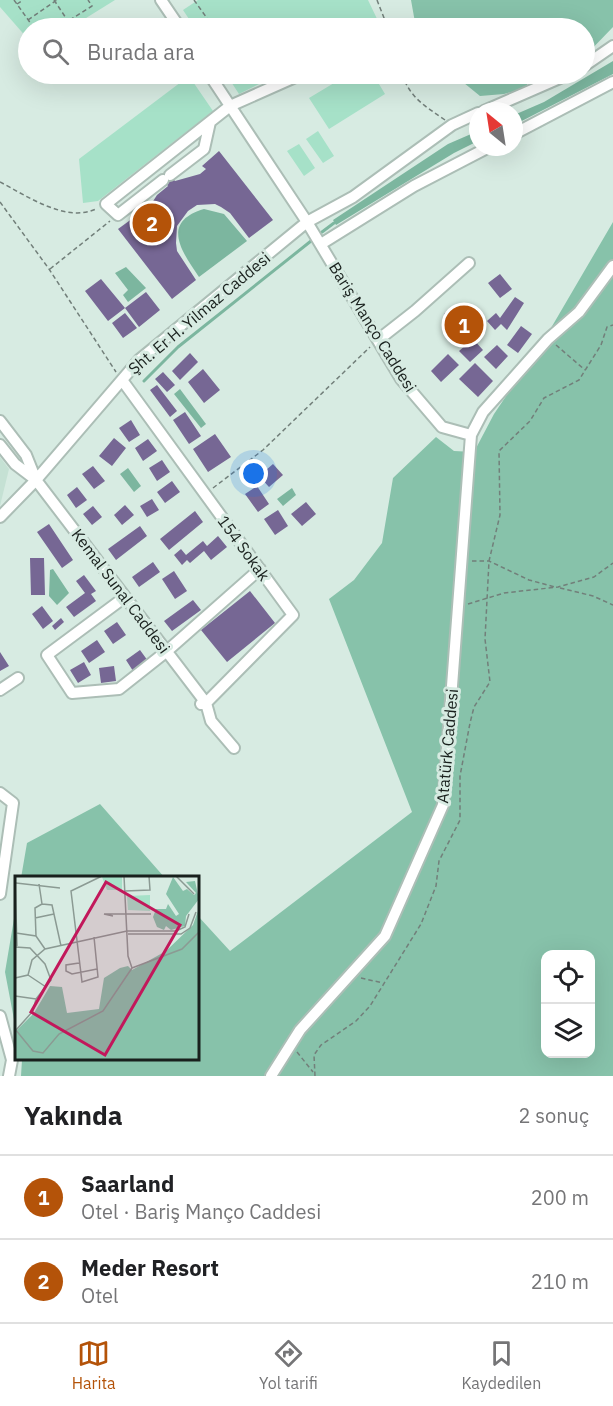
<!DOCTYPE html>
<html lang="tr">
<head>
<meta charset="utf-8">
<style>
  body { margin:0; font-family:"IBM Plex Sans",sans-serif; background:#f6f6f6; color:#202124 }
  .controls { position:absolute; right:18px; bottom:18px; display:grid; overflow:hidden; border-radius:12px; box-shadow:0 6px 24px #0002 }
  .controls button { width:54px; height:54px; display:grid; place-items:center; padding:0; border:0; border-bottom:2px solid #e0e0e0; background:#fff; color:#202124; font:30px sans-serif }
  .compass { position:absolute; left:469px; top:102px; width:54px; height:54px; border-radius:50%; background:#fff; box-shadow:0 6px 24px #0002; rotate:330deg }
  .you { position:absolute; left:254px; top:474px; width:21px; height:21px; margin:-15px; border:4px solid #fff; border-radius:50%; background:#1a73e8; box-shadow:0 0 0 9px #1a73e833 }
  .badge { display:grid; place-items:center; width:39px; height:39px; border-radius:50%; background:#b45309; color:#fff; font-size:20px; font-weight:700 }
  .pin { position:absolute; translate:-50% -50%; border:3px solid #fff; box-shadow:0 2px 6px #0006 }
  .list { margin:0; padding:0; list-style:none }
  h2 { display:flex; justify-content:space-between; align-items:center; height:78px; margin:0; padding:0 24px; font-size:26px }
  h2 small { font-size:20px; font-weight:400; color:#757577 }
  .list li { display:grid; grid-template-columns:39px 1fr auto; gap:18px; align-items:center; box-sizing:border-box; height:84px; padding:0 24px; border-top:2px solid #e0e0e0 }
  .list b { display:block; font-size:22px; white-space:nowrap }
  .list p { margin:0; font-size:20px; white-space:nowrap; color:#757577 }
  .list em { font-size:20px; font-style:normal; color:#757577 }
  .icon { flex:none; width:33px; height:33px; fill:none; stroke:currentColor; stroke-width:2; stroke-linecap:round; stroke-linejoin:round }
  .map { position:relative; flex:none; width:613px; height:1076px; overflow:hidden }
  .search { position:absolute; background:#fff; box-shadow:0 6px 24px #0002; left:18px; right:18px; top:18px; height:66px; display:flex; align-items:center; gap:15px; box-sizing:border-box; padding:0 21px; border-radius:33px; color:#757577; font-size:22px }
  .sheet { height:246px; background:#fff }
  nav { display:flex; justify-content:space-around; align-items:center; box-sizing:border-box; height:84px; border-top:2px solid #e0e0e0; background:#fff; font-size:16px; color:#757577 }
  nav a { display:grid; justify-items:center; gap:3px }
  nav .on { color:#b45309 }
  .map>svg:first-child { display:block }
  .built { fill:#c5e1d4 }
  .green { fill:#a6e1c8 }
  .forest { fill:#87c2aa; fill-rule:evenodd }
  .water { fill:#7cb69f }
  .lines { fill:none; stroke-linecap:round; stroke-linejoin:round }
  .stream { stroke:#7cb69f; stroke-width:3 }
  .building { fill:#766794 }
  .minor-casing { stroke:#acbeb6; stroke-width:14 }
  .path { stroke:#727f7a; stroke-width:1.5; stroke-dasharray:4.5 3; stroke-linecap:butt }
  .minor { stroke:#fff; stroke-width:10 }
  .labels { text-anchor:middle; stroke-width:6; stroke-linejoin:round; paint-order:stroke }
  .street-label { font-size:16px; fill:#19201d; stroke:#d7ebe2 }
  .inset-road { fill:none; stroke:#8b9a93; stroke-width:1.5 }
  .view { fill:#c2185b; fill-opacity:0.15; stroke:#c2185b; stroke-width:3 }
  .inset-edge { fill:none; stroke:#19201d; stroke-width:3 }
</style>
</head>
<body>
<div class="map">
<svg width="613" height="1076" viewBox="0 0 613 1076">
  <rect width="100%" height="100%" fill="#d7ebe2"/>
  <!-- built -->
  <path class="built" d="M0,457L9,469L0,506Z"/>
  <!-- green -->
  <path class="green" d="M0,0H115L70,28H28V39L0,7Z
    M198,0H368L379,23L367,28H195L183,10Z
    M226,74H279L239,94Z
    M349,74H373L385,94L329,129L309,98Z
    M189,76L213,111L98,201L83,203L79,159Z
    M318,131L334,156L323,163L306,139Z
    M299,144L315,168L304,176L287,151Z"/>
  <!-- forest -->
  <path class="forest" d="M411,0H613V27L585,56L584,28H416Z
    M453,74H520L529,87L504,94L480,96Z
    M613,222V1076H21L22,1060H198V916L230,951L412,812L329,599L354,580L382,543L393,478L436,437L454,451L474,452L494,414L544,340ZM546,954H590V1054H546Z
    M100,804L165,878H21L27,843Z
    M16,907V1030L5,972Z"/>
  <!-- water -->
  <path class="water" d="M613,61V74L514,125V115L544,102Z
    M478,131V141L454,153L336,225L333,220L448,144Z
    M204,209L224,214L247,241L199,277C182,252 160,222 204,209Z
    M126,267L146,288L128,302L123,295L128,290L115,273Z
    M180,389L206,424L201,428L174,394Z
    M128,468L141,486L134,492L120,474Z
    M292,488L296,495L283,506L277,499Z
    M53,569L69,593L57,605L49,596L50,570Z"/>
  <g class="lines">
    <!-- stream -->
    <path class="stream" d="M322,232L334,223
      M144,381L178,347L311,241"/>
  </g>
  <!-- building -->
  <path class="building" d="M219,151L273,220L249,238L230,213L221,207L215,204L197,205L188,211L177,226L176,243L177,251L196,280L172,299L118,229L140,213L143,216L145,214L157,195L168,186L162,179L169,174L175,181L200,174L206,169L202,166Z
    M500,274L512,289L500,298L488,283Z
    M101,279L125,308L108,321L85,291Z
    M146,292L160,310L139,327L125,308Z
    M515,297L524,303L507,330L501,324L495,330L487,321L496,313L500,318Z
    M452,307L465,321L475,311L481,318L459,339L453,332L457,328L444,314Z
    M125,313L137,328L123,338L112,323Z
    M521,326L532,334L518,353L507,345Z
    M473,339L483,350L470,362L459,351Z
    M497,345L508,356L496,369L484,357Z
    M190,353L198,362L180,380L172,371Z
    M448,354L459,365L441,382L431,371Z
    M475,363L493,381L478,397L459,379Z
    M203,369L220,390L204,403L188,382Z
    M163,372L175,385L167,392L155,379Z
    M157,385L177,411L170,417L150,390Z
    M185,412L201,436L189,444L173,420Z
    M131,420L140,435L129,442L119,428Z
    M215,434L231,457L208,472L193,449Z
    M114,438L126,448L112,466L99,456Z
    M148,439L157,451L143,461L135,448Z
    M162,460L170,472L157,481L149,468Z
    M273,464L283,475L269,487L259,476Z
    M93,466L105,481L94,489L82,474Z
    M172,481L180,492L165,503L157,492Z
    M257,486L269,504L258,512L245,494Z
    M77,487L87,500L76,508L67,495Z
    M152,499L159,510L147,517L140,506Z
    M306,502L316,514L302,526L291,514Z
    M125,505L134,515L122,525L114,515Z
    M93,506L102,517L92,525L83,514Z
    M278,510L288,526L275,535L264,519Z
    M195,511L203,522L169,550L160,539Z
    M49,524L73,560L62,568L37,532Z
    M140,526L147,536L116,560L108,549Z
    M218,536L227,547L211,560L204,551L190,563L187,560L182,565L174,555L181,549L186,555L203,541L207,546Z
    M30,558H44L45,595H31Z
    M153,562L160,572L139,587L132,577Z
    M174,571L187,591L175,599L162,579Z
    M84,575L96,591L91,594L96,601L74,617L66,607L85,593L76,581Z
    M250,591L275,623L227,662L201,630Z
    M193,600L201,610L172,631L164,621Z
    M42,606L53,621L43,629L32,614Z
    M61,618L64,622L55,630L52,626Z
    M117,622L126,635L113,644L104,631Z
    M97,640L105,652L89,663L81,651Z
    M140,650L148,661L133,671L126,660Z
    M0,652L9,666L0,671Z
    M84,662L91,675L78,683L70,670Z
    M114,666L116,681L101,683L99,668Z"/>
  <g class="lines">
    <!-- minor casing -->
    <g class="minor-casing">
      <path id="minor" d="M161,0L180,28
        M584,66L613,46
        M209,74L307,222L401,379L442,427L471,435L483,412L548,339L579,312L613,266
        M484,111L569,74
        M514,134L613,82
        M170,175L204,149L210,122
        M163,180L118,215L106,204L230,106L302,74
        M321,244L414,186L489,147
        M378,340L415,311L469,263
        M0,421L26,455L36,480L206,703L293,615L122,380
        M0,445L15,464L36,480
        M0,517L36,480L139,360L307,222L353,197L452,125L478,113
        M125,597L47,655L72,693L119,689L167,651L260,569
        M0,690L18,678
        M201,704L206,703L211,721L234,748
        M0,793L13,803L0,894
        M0,1016L12,1060L9,1076
        M271,1076L300,1030L385,936L443,805L471,435"/>
    </g>
    <!-- path -->
    <path class="path" d="M14,0L34,28
      M54,0L68,21
      M194,0L209,21
      M377,0L388,28
      M17,4L23,0
      M28,20L57,0
      M57,28L92,6L88,0
      M402,74C410,98 425,106 445,120
      M0,182C27,196 66,223 96,209
      M0,202L49,269L116,372
      M50,269L110,221
      M556,345L585,370
      M213,488L263,450L370,347
      M472,561H489L529,580L555,587
      M560,588L593,596L613,605
      M468,604L504,593L558,587L594,577L613,563
      M361,978L383,983
      M297,1052L313,1072
      M315,1076L314,1055L321,1045L356,1021L370,1006L421,924L436,886L439,861L460,820V776L470,723L474,707L490,682L485,639L489,561L500,515L499,451L530,421L544,398L579,380L601,345L607,327L613,325"/>
    <!-- minor -->
    <use href="#minor" class="minor"/>
  </g>
  <g class="labels">
    <!-- street labels -->
    <g class="street-label">
      <text transform="translate(199 313) rotate(-40)" y="6">Şht. Er H. Yilmaz Caddesi</text>
      <text transform="translate(373 327) rotate(58)" y="6">Bariş Manço Caddesi</text>
      <text transform="translate(244 548) rotate(54)" y="6">154 Sokak</text>
      <text transform="translate(121 591) rotate(53)" y="6">Kemal Sunal Caddesi</text>
      <text transform="translate(447 746) rotate(-85)" y="6">Atatürk Caddesi</text>
    </g>
  </g>
  <!-- overview -->
  <g transform="translate(15 876)">
    <rect width="184" height="184" fill="#d7ebe2"/>
    <path d="M107,0V14H92L87,1ZM135,19V35L113,34L112,20Z" fill="#a6e1c8"/>
    <path d="M158,1L168,15L172,13L179,19L181,17L171,6L180,5L184,23L171,40L170,50L156,54L151,50L149,54L142,51L138,41L141,33H151L153,28L161,40L164,38L151,18ZM184,32V184H0V156L19,137L35,110L47,111L52,137L84,133L89,102L105,92L113,90L117,94L151,75L178,49Z" fill="#87c2aa"/>
    <path class="inset-road" d="M109,0L113,80L117,92L167,73L185,55M161,0L179,18M0,4L2,70M1,7L45,12M110,15L135,14L134,0M27,28L37,29L46,70M98,40L89,38H136M20,42L39,38M1,57L21,60L30,73M113,58H166L175,52L181,36M21,60L20,32L27,28L24,8M79,61L83,101L67,106L56,15L87,0M0,71L15,72L30,88L36,104L21,123L0,120M64,87L51,89V95L57,98L82,93M13,99L31,111M0,102L13,99L17,84L30,73L112,55H161L170,51L174,38M0,153L18,175L28,177L44,158L88,135L117,92M1,154L18,135L21,123"/>
    <path class="view" d="M91,6L165,49L90,179L16,136Z"/>
    <rect width="184" height="184" class="inset-edge"/>
  </g>
</svg>
<div class="controls">
<button><svg class="icon" aria-label="locate" viewBox="0 0 24 24"><circle cx="12" cy="12" r="6"/><path d="M12 2v4M12 18v4M2 12h4M18 12h4"/></svg></button>
<button><svg class="icon" aria-label="layers" viewBox="0 0 24 24"><path d="M12 4l9 5-9 5-9-5zM3 14l9 5 9-5"/></svg></button>
</div>
<svg class="compass" viewBox="-18 -18 36 36"><path d="M0-13l5 13h-10z" fill="#e53935"/><path d="M0 13l5-13h-10z" fill="#757577"/></svg>
<div class="you"></div>
<div class="pin badge" style="left:464px;top:325px">1</div>
<div class="pin badge" style="left:152px;top:223px">2</div>
<div class="search"><svg class="icon" aria-label="search" viewBox="0 0 24 24"><circle cx="10" cy="10" r="6"/><path d="M15 15l6 6"/></svg>Burada ara</div>
</div>
<section class="sheet">
<h2>Yakında<small>2 sonuç</small></h2>
<ul class="list">
<li><span class="badge">1</span><div><b>Saarland</b><p>Otel · Bariş Manço Caddesi</p></div><em>200 m</em></li>
<li><span class="badge">2</span><div><b>Meder Resort</b><p>Otel</p></div><em>210 m</em></li>
</ul>
</section>
<nav>
<a class="on"><svg class="icon" aria-label="map" viewBox="0 0 24 24"><path d="M3 6l6-2 6 2 6-2v14l-6 2-6-2-6 2zM9 4v14M15 6v14"/></svg>Harita</a>
<a><svg class="icon" aria-label="directions" viewBox="0 0 24 24"><path d="M12 3l9 9-9 9-9-9zM9 14v-3h6M13 9l2 2-2 2"/></svg>Yol tarifi</a>
<a><svg class="icon" aria-label="saved" viewBox="0 0 24 24"><path d="M7 4h10v16l-5-4-5 4z"/></svg>Kaydedilen</a>
</nav>
</body>
</html>
